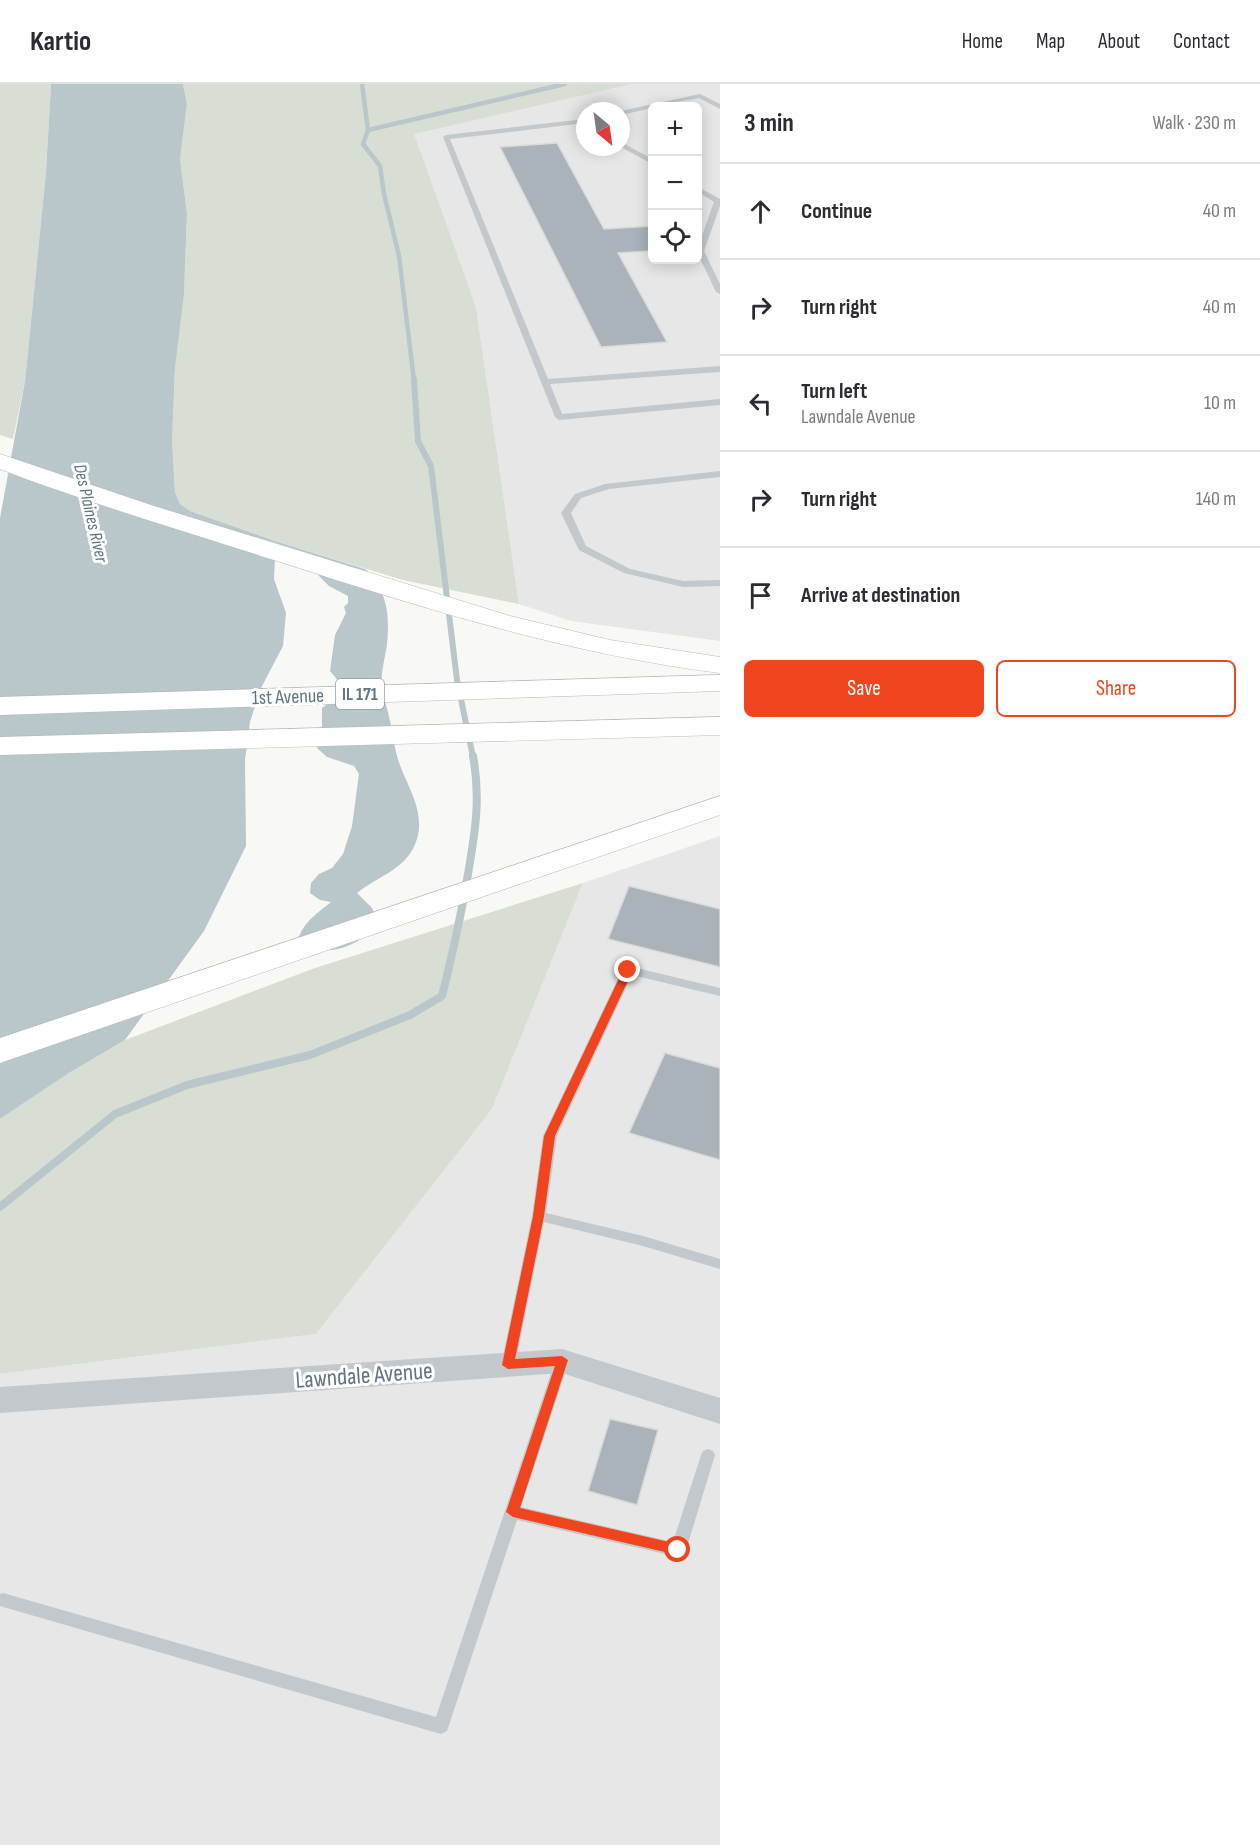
<!DOCTYPE html>
<html lang="en">
<head>
<meta charset="utf-8">
<style>
  body { margin:0; font-family:"Sofia Sans Condensed",sans-serif; background:#f2f2f3; color:#2b2b33 }
  .controls { position:absolute; right:18px; top:18px; display:grid; overflow:hidden; border-radius:9px; box-shadow:0 3px 15px #0003 }
  .controls button { width:54px; height:54px; display:grid; place-items:center; padding:0; border:0; border-bottom:2px solid #e1e1e2; background:#fff; color:#2b2b33; font:30px sans-serif }
  .compass { position:absolute; left:576px; top:18px; width:54px; height:54px; border-radius:50%; background:#fff; box-shadow:0 3px 15px #0003; rotate:151deg }
  .stop { position:absolute; width:18px; height:18px; margin:-14px; border:4px solid #ef441e; border-radius:50%; background:#fff }
  .stop.end { background:#ef441e; border-color:#fff; box-shadow:0 2px 6px #0008 }
  .list { margin:0; padding:0; list-style:none }
  h2 { display:flex; justify-content:space-between; align-items:center; height:78px; margin:0; padding:0 24px; font-size:26px }
  h2 small { font-size:20px; font-weight:400; color:#7c7c81 }
  .list li { display:grid; grid-template-columns:39px 1fr auto; gap:18px; align-items:center; box-sizing:border-box; height:96px; padding:0 24px; border-top:2px solid #e1e1e2 }
  .list b { display:block; font-size:22px; white-space:nowrap }
  .list p { margin:0; font-size:20px; white-space:nowrap; color:#7c7c81 }
  .list em { font-size:20px; font-style:normal; color:#7c7c81 }
  .actions { display:flex; gap:12px; padding:18px 24px }
  .actions a { flex:1; padding:14px 0; border:2px solid #ef441e; border-radius:9px; text-align:center; font-size:21px; color:#ef441e }
  .actions .main { background:#ef441e; color:#fff }
  .icon { flex:none; width:33px; height:33px; fill:none; stroke:currentColor; stroke-width:2; stroke-linecap:round; stroke-linejoin:round }
  .map { position:relative; flex:none; width:720px; height:1761px; overflow:hidden }
  header { display:flex; align-items:center; gap:36px; box-sizing:border-box; height:84px; padding:0 30px; background:#fff; border-bottom:2px solid #e1e1e2 }
  header strong { font-size:28px }
  nav { display:flex; gap:33px; margin-inline-start:auto; font-size:21px }
  main { display:flex }
  aside { flex:1; background:#fff }
  .map>svg:first-child { display:block }
  .built { fill:#e6e7e6; fill-rule:evenodd }
  .green { fill:#d8ded4 }
  .water { fill:#b9c7ca }
  .lines { fill:none; stroke-linecap:round; stroke-linejoin:round }
  .stream-far2 { stroke:#b9c7ca; stroke-width:4.5 }
  .stream-far1 { stroke:#b9c7ca; stroke-width:6 }
  .stream { stroke:#b9c7ca; stroke-width:8 }
  .building { fill:#a9b3b9; stroke:#dadad7; stroke-width:1.5 }
  .primary-casing { stroke:#b6bbbf; stroke-width:1 }
  .highway-casing { stroke:#b5babd; stroke-width:1 }
  .lane { fill:#c2c8cb; fill-rule:evenodd }
  .street { fill:#c2c8cb; fill-rule:evenodd }
  .primary { fill:#fff; fill-rule:evenodd }
  .highway { fill:#fff; fill-rule:evenodd }
  .route { fill:#ef441e }
  .labels { text-anchor:middle; stroke-width:6; stroke-linejoin:round; paint-order:stroke }
  .far-water-label { font-size:18px; font-style:italic; fill:#5c767c; stroke:#fff }
  .shield { fill:#fff; stroke:#909ea8; stroke-width:1.5 }
  .shield-label { font-size:18px; font-weight:bold; fill:#617582 }
  .street-label { font-size:20px; fill:#617582; stroke:#fff }
  .near-street-label { font-size:24px; fill:#617582; stroke:#fff }
</style>
</head>
<body>
<header>
<strong>Kartio</strong>
<nav><a>Home</a><a>Map</a><a>About</a><a>Contact</a></nav>
</header>
<main>
<div class="map">
<svg width="720" height="1761" viewBox="0 0 720 1761">
  <rect width="100%" height="100%" fill="#f8f8f5"/>
  <!-- built -->
  <path class="built" d="M632,0H720V557L571,537L519,520L476,223L413,50ZM652,22H698V176H652ZM585,27H621V63H585Z
    M720,752V1761H0V1290L316,1250L492,1025L583,799Z"/>
  <!-- green -->
  <path class="green" d="M0,0H51L46,88L25,297L13,355L0,351Z
    M183,0H632L414,50L476,223L519,520L403,496L275,457L190,427L180,420L175,408L172,358L175,285L184,211L187,129L180,76L187,20Z
    M583,799L492,1025L316,1250L0,1290V1035L69,989L125,956L315,884Z"/>
  <!-- water -->
  <path class="water" d="M51,0H183L187,20L180,76L187,129L184,211L175,285L172,358L175,408L180,420L190,427L275,457L365,485C387,506 390,530 387,560C385,575 380,590 382,606C384,616 388,626 390,637C393,647 393,658 396,668C403,698 426,723 417,755C408,785 378,792 357,809L372,824L377,836C360,866 329,871 297,863C299,841 315,831 331,818L320,816L310,809L311,799L319,790L332,784L343,770L352,742L359,690L354,682L327,673L317,664L322,642V624L345,608L341,600L330,587L335,551L346,529L344,523L348,519V512L329,502L313,486L275,474L274,495L286,529L283,562L261,604L250,638L245,676L246,762L204,847L125,956L69,989L0,1035V434L25,297L46,88Z"/>
  <g class="lines">
    <!-- stream-far2 -->
    <path class="stream-far2" d="M362,0L368,46L363,60L380,82L384,110L399,172L414,297
      M368,46L565,0"/>
    <!-- stream-far1 -->
    <path class="stream-far1" d="M414,295L418,357L431,382L457,596L473,673"/>
    <!-- stream -->
    <path class="stream" d="M0,1123L115,1030L187,1001L310,971L410,931L442,912C452,872 461,832 468,790C475,749 481,714 473,672"/>
  </g>
  <!-- building -->
  <path class="building" d="M557,59L604,145L652,142V167L618,169L667,258L601,263L500,63Z
    M629,802L720,825V883L608,855Z
    M665,969L720,984V1076L629,1049Z
    M610,1335L658,1346L637,1421L588,1407Z"/>
  <g class="lines">
    <!-- primary casing -->
    <g class="primary-casing">
      <path id="primary" d="M720,591V607L0,631V613Z
        M720,633V651L0,671V653Z"/>
    </g>
    <!-- highway casing -->
    <g class="highway-casing">
      <path id="highway" d="M0,370L151,421L510,532L610,556L720,573V589C567,570 423,524 277,477C193,450 109,425 26,395L0,385Z
        M720,712V731L0,979V954Z"/>
    </g>
    <!-- lane -->
    <path class="lane" d="M700,10L720,20V25L699,14L652,22V24L621,31V27Z
      M585,35V39L450,55L548,295L720,282V288L550,300L562,330L720,315V321L559,336L555,333L443,53L446,51Z
      M621,58L652,75V80L621,63Z
      M698,103L720,115V122L704,167L720,200V210L716,208L698,170V163L714,118L698,108Z
      M720,387V393L609,405L581,414L571,429L586,462L630,485L683,497L720,496V502L683,503L624,489L579,466L561,429L575,410L605,400Z
      M628,882L720,904V912L632,891L557,1052L546,1129L643,1152L720,1175V1185L643,1162L544,1138L515,1281L513,1285L508,1287L503,1285L501,1281L532,1132L543,1052L622,886Z
      M562,1271L567,1273L569,1277L521,1423L673,1458L701,1371L703,1367L708,1365L713,1367L715,1371L686,1466L684,1471L678,1473L517,1436L447,1647L441,1650L0,1522V1510L3,1509L436,1633L555,1277L557,1273Z"/>
    <!-- street -->
    <path class="street" d="M562,1265L720,1314V1340L562,1289L0,1329V1303Z"/>
    <!-- primary -->
    <use href="#primary" class="primary"/>
    <!-- highway -->
    <use href="#highway" class="highway"/>
  </g>
  <!-- route -->
  <path class="route" d="M628,883L633,886L555,1052L544,1132L515,1275L562,1272L568,1276L520,1424L678,1460L684,1466L678,1471L513,1433L506,1428L555,1282L508,1285L502,1281L533,1132L544,1052L623,886Z"/>
  <g class="labels">
    <!-- far-water labels -->
    <g class="far-water-label">
      <text transform="translate(91 429) rotate(77)" y="6">Des Plaines River</text>
    </g>
    <!-- shield labels -->
    <rect class="shield" x="336" y="595" width="48" height="30" rx="4.5"/>
    <g class="shield-label">
      <text x="360" y="616">IL 171</text>
    </g>
    <!-- street labels -->
    <g class="street-label">
      <text transform="translate(288 612) rotate(-2)" y="7">1st Avenue</text>
    </g>
    <!-- near-street labels -->
    <g class="near-street-label">
      <text transform="translate(364 1291) rotate(-4)" y="8">Lawndale Avenue</text>
    </g>
  </g>
</svg>
<div class="controls">
<button>+</button>
<button>−</button>
<button><svg class="icon" aria-label="locate" viewBox="0 0 24 24"><circle cx="12" cy="12" r="6"/><path d="M12 2v4M12 18v4M2 12h4M18 12h4"/></svg></button>
</div>
<svg class="compass" viewBox="-18 -18 36 36"><path d="M0-13l5 13h-10z" fill="#e53935"/><path d="M0 13l5-13h-10z" fill="#7c7c81"/></svg>
<div class="stop" style="left:678px;top:1466px"></div>
<div class="stop end" style="left:628px;top:886px"></div>
</div>
<aside>
<h2>3 min<small>Walk · 230 m</small></h2>
<ul class="list">
<li><svg class="icon" aria-label="ahead" viewBox="0 0 24 24"><path d="M12 20V5M6 11l6-6 6 6"/></svg><div><b>Continue</b></div><em>40 m</em></li>
<li><svg class="icon" aria-label="right" viewBox="0 0 24 24"><path d="M7 20v-9h11M14 6l5 5-5 5"/></svg><div><b>Turn right</b></div><em>40 m</em></li>
<li><svg class="icon" aria-label="left" viewBox="0 0 24 24"><path d="M17 20v-9H6M10 6l-5 5 5 5"/></svg><div><b>Turn left</b><p>Lawndale Avenue</p></div><em>10 m</em></li>
<li><svg class="icon" aria-label="right" viewBox="0 0 24 24"><path d="M7 20v-9h11M14 6l5 5-5 5"/></svg><div><b>Turn right</b></div><em>140 m</em></li>
<li><svg class="icon" aria-label="arrive" viewBox="0 0 24 24"><path d="M6 21V4h12l-3 4 3 4H6"/></svg><div><b>Arrive at destination</b></div></li>
</ul>
<div class="actions"><a class="main">Save</a><a>Share</a></div>
</aside>
</main>
</body>
</html>
